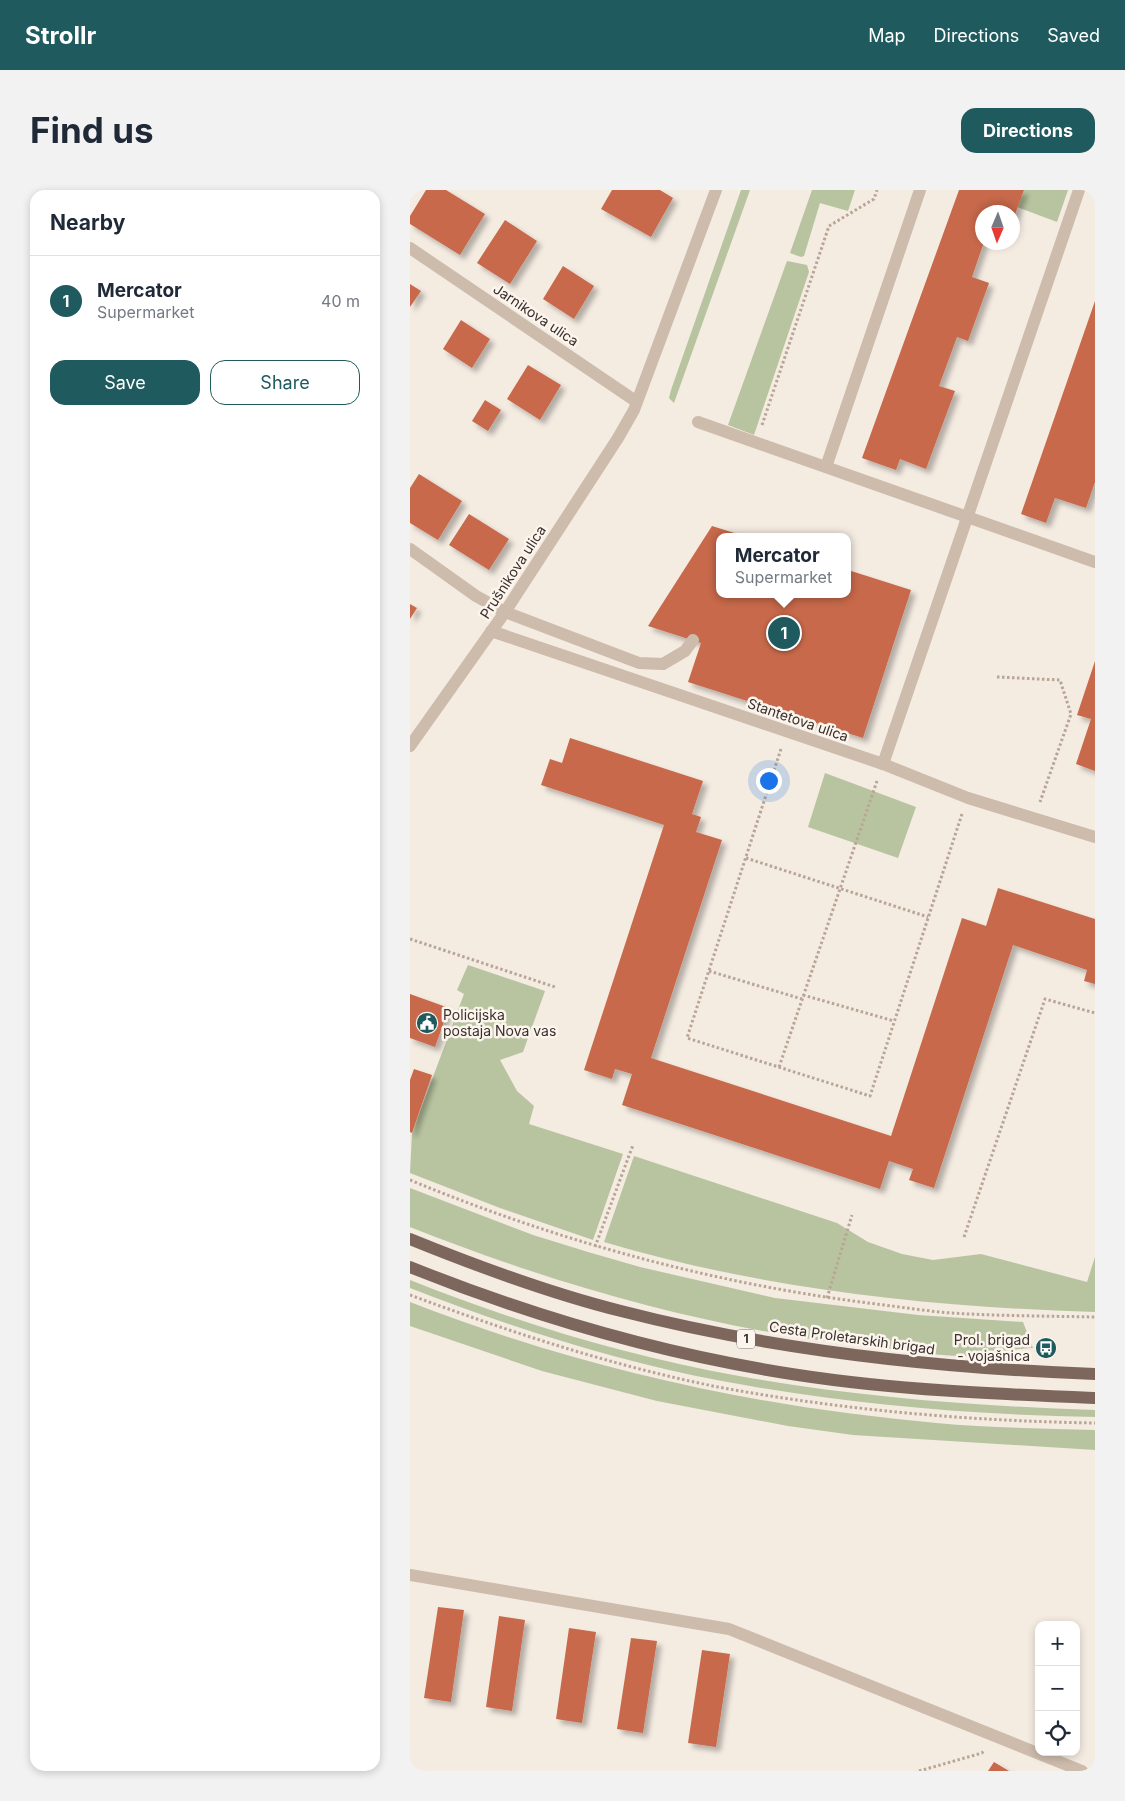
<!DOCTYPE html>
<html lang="en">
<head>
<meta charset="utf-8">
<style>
  body { margin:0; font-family:Inter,sans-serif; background:#f2f2f3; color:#1f2937 }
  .controls { position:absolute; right:15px; bottom:15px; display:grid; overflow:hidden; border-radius:10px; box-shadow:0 2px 8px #0003 }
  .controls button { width:45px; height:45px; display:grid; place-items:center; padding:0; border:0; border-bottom:1px solid #e0e1e3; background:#fff; color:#1f2937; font:25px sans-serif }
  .compass { position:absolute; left:565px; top:15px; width:45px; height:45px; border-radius:50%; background:#fff; box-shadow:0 2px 8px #0003; rotate:182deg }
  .you { position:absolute; left:358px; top:590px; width:18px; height:18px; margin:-12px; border:4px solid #fff; border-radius:50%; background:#1a73e8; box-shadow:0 0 0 8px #1a73e833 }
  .badge { display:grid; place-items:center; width:32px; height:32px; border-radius:50%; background:#1f5a5e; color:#fff; font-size:16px; font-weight:700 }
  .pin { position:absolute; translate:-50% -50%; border:2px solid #fff; box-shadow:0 1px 5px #0006 }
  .popup { position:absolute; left:306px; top:343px; width:135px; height:65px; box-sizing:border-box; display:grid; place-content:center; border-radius:10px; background:#fff; filter:drop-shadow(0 1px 4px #0005); font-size:16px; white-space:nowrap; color:#747a83 }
  .popup b { font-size:19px; color:#1f2937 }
  .popup::after { content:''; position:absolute; left:50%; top:100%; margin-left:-10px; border:10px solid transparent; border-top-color:#fff }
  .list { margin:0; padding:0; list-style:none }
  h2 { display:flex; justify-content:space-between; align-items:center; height:65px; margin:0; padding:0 20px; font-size:21px }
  h2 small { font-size:16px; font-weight:400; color:#747a83 }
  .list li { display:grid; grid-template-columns:32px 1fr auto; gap:15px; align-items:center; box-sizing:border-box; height:90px; padding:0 20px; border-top:1px solid #e0e1e3 }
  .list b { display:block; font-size:19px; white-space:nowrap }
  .list p { margin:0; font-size:16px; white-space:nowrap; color:#747a83 }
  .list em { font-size:16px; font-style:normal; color:#747a83 }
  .actions { display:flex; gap:10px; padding:15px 20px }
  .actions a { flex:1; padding:11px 0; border:1px solid #1f5a5e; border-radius:15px; text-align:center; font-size:18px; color:#1f5a5e }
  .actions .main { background:#1f5a5e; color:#fff }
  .icon { flex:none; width:28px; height:28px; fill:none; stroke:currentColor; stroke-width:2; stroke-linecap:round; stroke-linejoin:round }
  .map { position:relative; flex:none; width:685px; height:1581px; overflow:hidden; border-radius:15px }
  header { display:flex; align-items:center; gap:30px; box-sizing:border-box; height:70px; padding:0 25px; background:#1f5a5e; color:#fff }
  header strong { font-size:24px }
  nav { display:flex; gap:28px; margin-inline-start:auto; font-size:18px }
  .intro { display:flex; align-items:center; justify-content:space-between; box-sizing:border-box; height:120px; padding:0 30px }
  h1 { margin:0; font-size:35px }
  .button { padding:12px 22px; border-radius:15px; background:#1f5a5e; color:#fff; font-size:18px; font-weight:700 }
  main { display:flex; gap:30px; padding:0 30px }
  aside { flex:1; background:#fff; border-radius:15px; box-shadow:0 2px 8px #0003 }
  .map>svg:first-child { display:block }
  .green { fill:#b8c4a0 }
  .building { fill:#c8694b; filter:url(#shadow) }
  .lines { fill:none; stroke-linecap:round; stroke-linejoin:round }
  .path { stroke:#b9a596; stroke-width:3; stroke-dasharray:2.5 2.5; stroke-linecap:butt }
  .service { stroke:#cdbbac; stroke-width:12 }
  .pedestrian { stroke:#cdbbac; stroke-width:12 }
  .minor { stroke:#cdbbac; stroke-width:12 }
  .primary { stroke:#7d675c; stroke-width:12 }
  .labels { text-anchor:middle; stroke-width:5; stroke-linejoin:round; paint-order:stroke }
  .shield { fill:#fbf5ee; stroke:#756b66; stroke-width:1 }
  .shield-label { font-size:12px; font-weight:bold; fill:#3b302b }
  .street-label { font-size:14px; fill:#3b302b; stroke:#fbf5ee }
  .poi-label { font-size:14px; fill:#3b302b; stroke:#fbf5ee; text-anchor:start }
</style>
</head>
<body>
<header>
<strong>Strollr</strong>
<nav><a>Map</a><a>Directions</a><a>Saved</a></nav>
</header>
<div class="intro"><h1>Find us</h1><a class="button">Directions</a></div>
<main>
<aside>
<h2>Nearby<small></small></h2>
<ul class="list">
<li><span class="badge">1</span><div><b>Mercator</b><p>Supermarket</p></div><em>40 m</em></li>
</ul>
<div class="actions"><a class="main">Save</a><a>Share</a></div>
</aside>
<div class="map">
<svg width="685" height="1581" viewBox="0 0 685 1581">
  <defs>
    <filter id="shadow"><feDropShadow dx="4.5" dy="4.5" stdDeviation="2.5" flood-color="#0004"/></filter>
  </defs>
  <rect width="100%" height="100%" fill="#f4ebe1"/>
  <!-- green -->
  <path class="green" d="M331,0H340L264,213L259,208L261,200Z
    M402,0H445L438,21L410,13L394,66L391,67L380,63Z
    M614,0H658L647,32L607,17Z
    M377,71L397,75L399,82L344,245L318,235Z
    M415,583L506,617L488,668L398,637Z
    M58,775L135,801L113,862L90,870L107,901L124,916L119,934L213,964L183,1050L90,1018L0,983L2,943L54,804L47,800Z
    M224,966L427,1033L458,1052L492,1064L523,1070L571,1064L677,1092L685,1067V1122C520,1117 352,1099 194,1052Z
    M0,998L123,1045L178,1062L230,1077L365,1108L508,1125L613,1132L623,1158C600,1159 578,1165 555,1166C522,1166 486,1159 453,1156C297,1138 146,1095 0,1037Z
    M0,1090C106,1132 216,1166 329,1186C446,1207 566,1216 685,1220V1227C560,1225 435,1214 312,1191C206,1171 100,1137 0,1098Z
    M0,1112C169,1178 346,1217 526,1233C579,1238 632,1238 685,1240V1260L443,1245L378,1236L247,1211L132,1181L0,1136Z"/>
  <!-- building -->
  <path class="building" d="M16,0H36L75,24L50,65L0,34V26Z
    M202,0H250L263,8L241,47L191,19Z
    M549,0H614L603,30L602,22H572V52H574L562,87L579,93L558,151L547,147L529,196L545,201L516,279L490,269L486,280L452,268Z
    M95,30L127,51L100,94L67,73Z
    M153,76L184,96L164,129L133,109Z
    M0,94L11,101L0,117Z
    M685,111V292L676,318L645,308L636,333L611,324Z
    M51,130L80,149L62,178L33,159Z
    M118,175L151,195L130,230L97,209Z
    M75,210L91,220L78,241L62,231Z
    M9,284L52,311L28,350L0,333V298Z
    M59,324L99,349L79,380L39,355Z
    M302,336L334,346L310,347V404H438V380L501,400L453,548L278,492L291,453L238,436Z
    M0,414L7,418L0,429Z
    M685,471V581L666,574L681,529L667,525Z
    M160,548L293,591L282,624L291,627L286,642L312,650L241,868L481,946L552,728L576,736L588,698L685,729V794L674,791L677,780L603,755L524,998L499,990L503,979L479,971L470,999L212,915L222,884L205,879L202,889L174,880L254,635L131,595L140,569L152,573Z
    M0,804L39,818L25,857L0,848Z
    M4,879L22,885L2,943L0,942V890Z
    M28,1417L54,1420L41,1512L14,1508Z
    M89,1426L115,1430L102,1521L76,1517Z
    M159,1438L186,1442L172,1533L146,1529Z
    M221,1448L247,1451L233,1543L207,1539Z
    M292,1460L320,1464L306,1557L278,1553Z
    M584,1572L599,1581H578Z"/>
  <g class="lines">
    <!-- path -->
    <path class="path" d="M352,235L419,36L464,9L467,0
      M587,487L650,490L661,524L630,612
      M371,559L277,848L460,906L552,624
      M336,668L518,727
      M0,749L145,797
      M299,781L392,809
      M393,805L484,831
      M369,877L467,591
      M0,990C150,1052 305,1094 466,1114C491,1117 516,1121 541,1123C589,1126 637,1126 685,1127
      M554,1047L635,809L685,823
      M185,1057L223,955
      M0,1105C100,1142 203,1176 308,1197C432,1220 559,1231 685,1233
      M417,1108L442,1025
      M0,1579L7,1581
      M509,1581L572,1563L574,1560"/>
    <!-- service -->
    <path class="service" d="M0,1385L319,1439L672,1581"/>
    <!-- pedestrian -->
    <path class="pedestrian" d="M288,232L685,372
      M416,277L510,0
      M473,574L669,0"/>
    <!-- minor -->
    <path class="minor" d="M0,58L227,212
      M0,359L66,406L95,422L229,473L253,474L275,461L283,450
      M81,441L473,574L558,608L685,647
      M0,556L95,422L208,248L224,220L306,0"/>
    <!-- primary -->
    <path class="primary" d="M0,1049C69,1077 139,1103 211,1121C366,1161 525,1178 685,1184
      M0,1077C124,1127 256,1165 388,1185C486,1200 586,1204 685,1208"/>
  </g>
  <!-- icons -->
  <defs>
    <g id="civic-disc" transform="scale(1.125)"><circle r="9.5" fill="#1f5a5e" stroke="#fbf5ee"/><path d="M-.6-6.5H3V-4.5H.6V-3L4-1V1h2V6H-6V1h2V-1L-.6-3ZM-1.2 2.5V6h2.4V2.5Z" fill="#fff"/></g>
    <g id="bus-disc" transform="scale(1.125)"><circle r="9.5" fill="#1f5a5e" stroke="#fbf5ee"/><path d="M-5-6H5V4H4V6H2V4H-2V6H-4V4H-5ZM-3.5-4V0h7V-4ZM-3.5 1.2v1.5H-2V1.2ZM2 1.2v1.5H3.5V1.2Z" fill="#fff"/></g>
  </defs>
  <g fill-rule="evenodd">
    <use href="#civic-disc" x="17" y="833"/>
    <use href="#bus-disc" x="636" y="1158"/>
  </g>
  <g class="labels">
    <!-- shield labels -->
    <rect class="shield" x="327" y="1139.5" width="18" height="19" rx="4"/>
    <g class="shield-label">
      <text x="336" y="1153">1</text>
    </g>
    <!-- street labels -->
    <g class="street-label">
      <text transform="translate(126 125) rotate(34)" y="5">Jarnikova ulica</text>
      <text transform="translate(103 382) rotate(-57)" y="5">Prušnikova ulica</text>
      <text transform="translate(388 530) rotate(19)" y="5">Stantetova ulica</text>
      <text transform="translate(442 1148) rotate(8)" y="5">Cesta Proletarskih brigad</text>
    </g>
    <!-- poi labels -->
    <g class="poi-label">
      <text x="33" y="830">Policijska<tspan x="33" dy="16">postaja Nova vas</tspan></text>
      <text x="620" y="1155" text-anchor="end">Prol. brigad<tspan x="620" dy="16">- vojašnica</tspan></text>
    </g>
  </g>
</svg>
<div class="controls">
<button>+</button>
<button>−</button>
<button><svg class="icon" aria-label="locate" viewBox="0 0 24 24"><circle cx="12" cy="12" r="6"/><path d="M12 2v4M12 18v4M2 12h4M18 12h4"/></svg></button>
</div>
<svg class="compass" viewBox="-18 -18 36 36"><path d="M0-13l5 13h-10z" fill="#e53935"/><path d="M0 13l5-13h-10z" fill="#747a83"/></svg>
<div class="you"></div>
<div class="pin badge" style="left:374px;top:443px">1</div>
<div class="popup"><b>Mercator</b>Supermarket</div>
</div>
</main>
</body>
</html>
